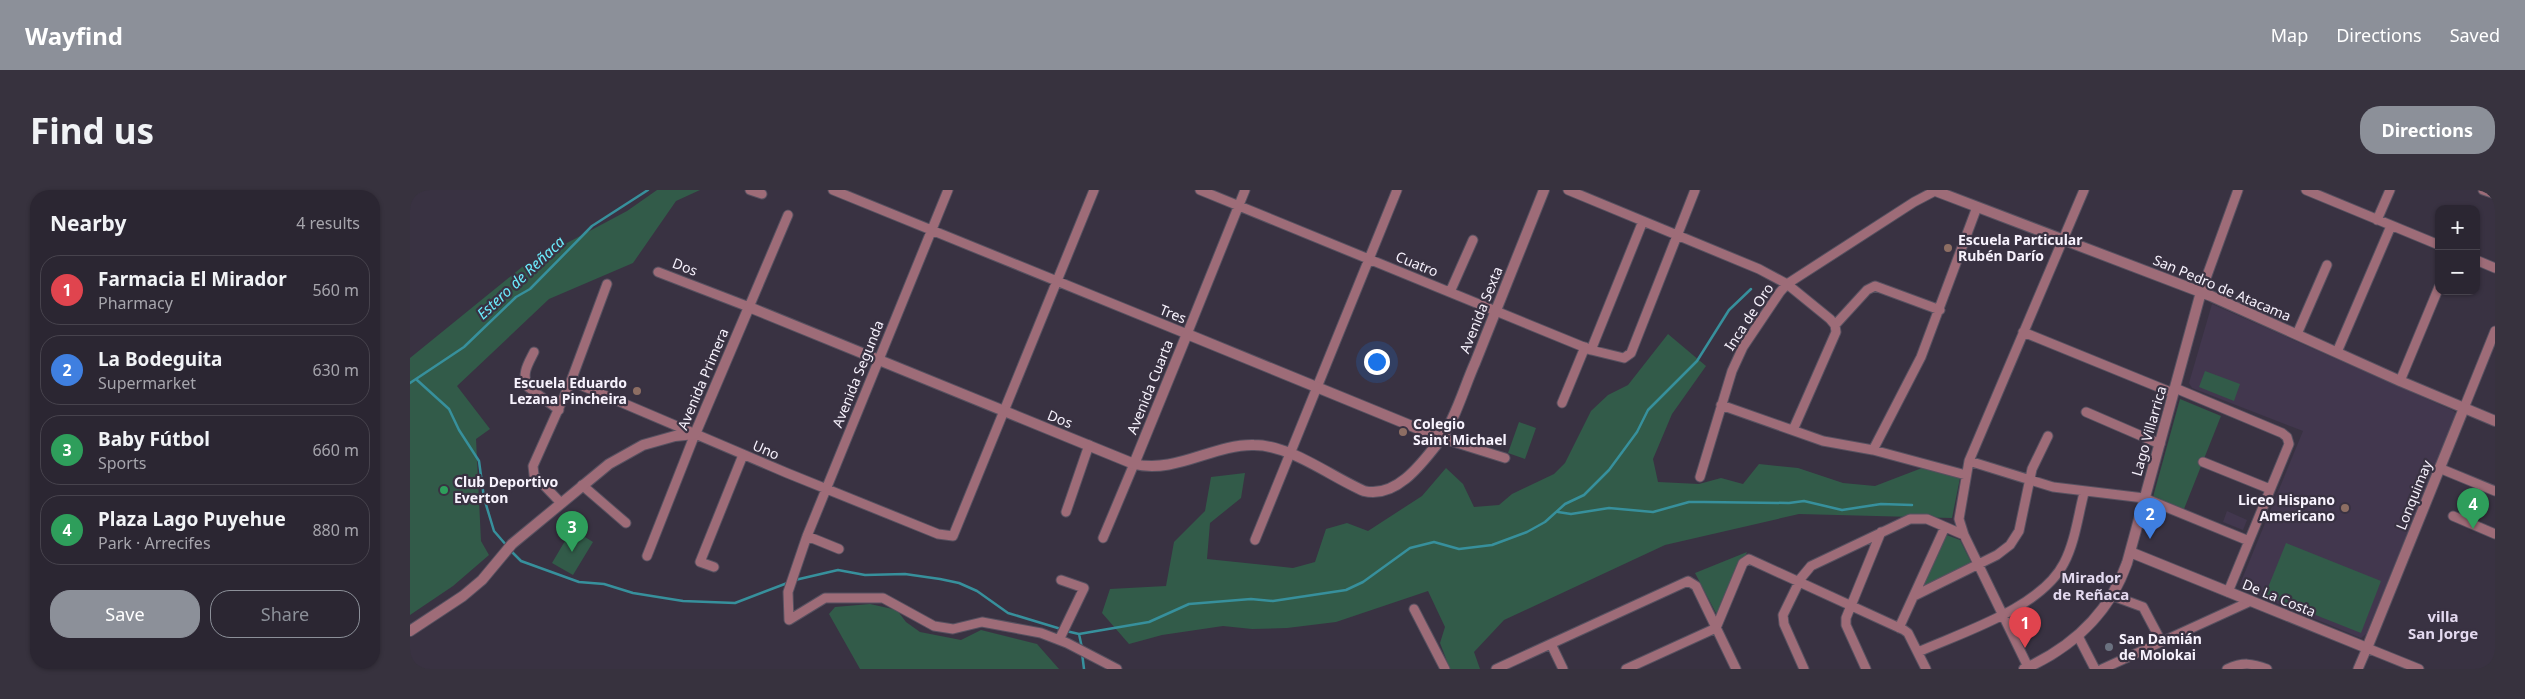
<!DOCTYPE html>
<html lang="en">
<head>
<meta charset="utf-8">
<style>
  body { margin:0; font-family:"Noto Sans",sans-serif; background:#37323e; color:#f1f3f6 }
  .controls { position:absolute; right:15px; top:15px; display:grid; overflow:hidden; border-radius:10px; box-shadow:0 1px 4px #0004 }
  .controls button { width:45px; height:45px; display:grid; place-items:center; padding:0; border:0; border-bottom:1px solid #47434d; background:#2b2632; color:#f1f3f6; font:25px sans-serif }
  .you { position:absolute; left:966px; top:171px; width:18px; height:18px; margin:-12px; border:4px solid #fff; border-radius:50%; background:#1a73e8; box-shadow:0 0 0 8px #1a73e833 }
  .badge { display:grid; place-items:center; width:32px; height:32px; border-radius:50%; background:#8c9099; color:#fff; font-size:16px; font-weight:700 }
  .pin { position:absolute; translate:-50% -41px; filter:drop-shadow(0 1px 2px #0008) }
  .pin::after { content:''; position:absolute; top:26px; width:18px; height:15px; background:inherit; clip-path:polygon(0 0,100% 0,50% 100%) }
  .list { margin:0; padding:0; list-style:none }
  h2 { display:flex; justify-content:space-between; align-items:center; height:65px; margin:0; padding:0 20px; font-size:21px }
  h2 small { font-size:16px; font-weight:400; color:#a6a5ac }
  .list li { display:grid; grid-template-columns:32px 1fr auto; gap:15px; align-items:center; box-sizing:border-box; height:70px; margin:0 10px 10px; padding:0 10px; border:1px solid #47434d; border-radius:20px }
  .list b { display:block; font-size:19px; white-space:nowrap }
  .list p { margin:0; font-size:16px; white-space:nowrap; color:#a6a5ac }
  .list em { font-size:16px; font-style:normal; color:#a6a5ac }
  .actions { display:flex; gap:10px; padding:15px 20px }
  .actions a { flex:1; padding:11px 0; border:1px solid #8c9099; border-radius:20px; text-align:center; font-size:18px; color:#8c9099 }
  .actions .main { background:#8c9099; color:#fff }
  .map { position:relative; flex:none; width:2085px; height:479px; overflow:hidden; border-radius:20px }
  header { display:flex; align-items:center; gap:30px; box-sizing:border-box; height:70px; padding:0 25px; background:#8c9099; color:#fff }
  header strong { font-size:24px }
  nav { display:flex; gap:28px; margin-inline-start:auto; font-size:18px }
  .intro { display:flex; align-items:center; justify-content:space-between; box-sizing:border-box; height:120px; padding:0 30px }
  h1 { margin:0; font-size:35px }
  .button { padding:12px 22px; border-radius:20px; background:#8c9099; color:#fff; font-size:18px; font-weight:700 }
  main { display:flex; gap:30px; padding:0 30px }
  aside { flex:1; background:#2b2632; border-radius:20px; box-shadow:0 1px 4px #0004 }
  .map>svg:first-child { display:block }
  .built { fill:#42374e }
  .green { fill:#325b49 }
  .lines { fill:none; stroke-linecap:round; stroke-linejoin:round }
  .stream { stroke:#37909c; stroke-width:2.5 }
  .minor-casing { stroke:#575160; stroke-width:11 }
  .tertiary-casing { stroke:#575160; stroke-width:12 }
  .minor { stroke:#9e6c78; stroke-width:9 }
  .tertiary { stroke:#9e6c78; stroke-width:10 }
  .education-dot { fill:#8d6e63; stroke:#393242; stroke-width:2 }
  .leisure-dot { fill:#2e9e5b; stroke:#393242; stroke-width:2 }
  .worship-dot { fill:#6b7280; stroke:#393242; stroke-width:2 }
  .labels { text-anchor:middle; stroke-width:4.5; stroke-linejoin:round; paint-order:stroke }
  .poi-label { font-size:14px; font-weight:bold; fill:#f7f2fd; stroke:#393242; text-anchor:start }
  .street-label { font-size:14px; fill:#f7f2fd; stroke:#393242 }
  .water-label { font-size:15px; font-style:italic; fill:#6bebfc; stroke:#393242 }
  .neighbourhood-label { font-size:15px; font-weight:bold; fill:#e3d9ef; stroke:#393242 }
</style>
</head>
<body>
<header>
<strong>Wayfind</strong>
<nav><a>Map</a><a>Directions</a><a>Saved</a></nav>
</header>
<div class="intro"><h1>Find us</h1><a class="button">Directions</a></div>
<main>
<aside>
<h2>Nearby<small>4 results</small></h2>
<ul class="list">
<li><span class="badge" style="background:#e0444e">1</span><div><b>Farmacia El Mirador</b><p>Pharmacy</p></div><em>560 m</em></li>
<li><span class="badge" style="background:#3f7fe0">2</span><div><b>La Bodeguita</b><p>Supermarket</p></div><em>630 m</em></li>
<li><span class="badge" style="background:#2e9e5b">3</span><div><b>Baby Fútbol</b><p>Sports</p></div><em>660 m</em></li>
<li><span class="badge" style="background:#2e9e5b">4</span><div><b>Plaza Lago Puyehue</b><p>Park · Arrecifes</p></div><em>880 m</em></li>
</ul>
<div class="actions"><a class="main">Save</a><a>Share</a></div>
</aside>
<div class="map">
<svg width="2085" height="479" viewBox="0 0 2085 479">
  <rect width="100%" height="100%" fill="#393242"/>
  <!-- built -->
  <path class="built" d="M1802,114L2044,221L2046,225L1956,444L1951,448L1832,399L1830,394L1893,241L1782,198L1779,193Z
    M1817,321L1837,330L1833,340L1813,332Z"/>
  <!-- green -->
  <path class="green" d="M247,0H290L266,11L223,73L139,109L47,196L80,239L66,249L71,351L79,365L43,396L0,425V168L112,77L217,21Z
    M1258,144L1296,176L1262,224L1243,269L1248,292L1289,294L1311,288L1333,294L1349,274L1388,278L1433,293L1465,296L1512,278L1550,288L1542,328L1389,324L1255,355L1094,430L1064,462L1070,479H1040L1030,453L1035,437L1018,401L926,432L877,438L842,439L813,436L752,445L719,454L692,423L700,399L756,396L764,352L795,321L801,287L835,283L831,308L800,333L797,369L883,378L905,372L916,339L937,333L958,341L1012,306L1036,278L1053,294L1064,317L1089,315L1102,304L1144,284L1155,273L1181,221L1198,205L1218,195Z
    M1795,181L1830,194L1824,211L1789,197Z
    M1770,209L1811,226L1774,319L1743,307Z
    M1109,232L1126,238L1115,269L1098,263Z
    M162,339L183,352L163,385L142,373Z
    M1534,344L1550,350L1562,374L1511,399Z
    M1876,353L1971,391L1951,443L1855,405Z
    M1337,362L1308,427L1285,383Z
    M460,414L487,420L496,432L510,442L551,450L571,440L627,454L649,479H450L419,424L425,417Z"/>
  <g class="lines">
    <!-- stream -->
    <path class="stream" d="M7,190L39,219L49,240L69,271L74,308L84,341L97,356
      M0,193L54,157L106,107L120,99L182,36L238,0
      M1148,322L1161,324L1199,318L1243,322L1279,312H1294L1379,313L1394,311L1432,320L1471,314L1502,315
      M100,360L111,371L169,392L194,394L223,403L273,411L325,413L380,392
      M385,390L428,380L455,385L495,384L530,389L549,393L567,401L598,423L651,439
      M656,441L669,444L739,432L779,414L841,409L863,411L936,400L953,392L1000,358L1024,352L1049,359L1082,355L1117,342L1135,332L1155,314L1174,305L1199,280L1227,242L1238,220L1287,171L1319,120L1341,99
      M669,444L672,458
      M672,463L674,479"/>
    <!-- minor casing -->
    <g class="minor-casing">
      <path id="minor" d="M340,0L352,4
        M423,0L777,144L835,0
        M538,0L397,346L378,402L379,430L415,408H473L524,436L543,439L572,432L631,443L657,453L707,479
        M790,0L1181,160L1214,168L1221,163L1285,0
        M1158,0L1349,79L1377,94L1420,129L1425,135
        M1896,0L2029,55
        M2073,0L2085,4
        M1967,30L1980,0
        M2066,70L2085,78
        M248,82L339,117L378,25
        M1040,102L1063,50
        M1791,102L1828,0
        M1425,135L1457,100L1465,96L1530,120
        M1613,142L1763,203
        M1887,144L1917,75
        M1181,160L1233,31
        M124,162C118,174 111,184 118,197L149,220
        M1927,162L1981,36
        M161,191L377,283L528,344L543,346L684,0
        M1990,191L2029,97
        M1765,198L1872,243L1877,247L1879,254L1818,402
        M1152,213L1175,157
        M1311,215L1413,251L1463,260L1556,285
        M2054,218L2085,141
        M1676,222L1750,254
        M1383,240L1426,142L1425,135
        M1031,248L1095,268
        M1463,260L1511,167L1567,17
        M1559,271L1643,297L1734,308L1839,351
        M1793,272L1860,299
        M2029,278L2085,301
        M1290,287L1322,181L1333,157L1370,102L1377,94L1504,12L1525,1
        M172,295L216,333
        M151,313L124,285L123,276L161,191L197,94
        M656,322L679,255
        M2043,326L2085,344
        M397,346L429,359
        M693,348L724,274
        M845,350L987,0
        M237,366L285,244
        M304,377L290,372L333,265
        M1504,406L1587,365L1600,355L1609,341L1622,279L1638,246
        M1703,406L1733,417L1751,451
        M1004,419L1035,479
        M1489,438L1535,337
        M1668,446L1685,479
        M649,450L674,398L651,390
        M1141,454L1153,479
        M1508,462C1553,442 1631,418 1654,373C1665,352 1668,326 1674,303
        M1086,479L1278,391L1286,396L1326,479
        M1216,479L1306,438L1333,373L1339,369L1494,440L1498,443L1516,479
        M1394,479L1374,434L1373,425L1391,388L1401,376L1500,329H1517L1554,345
        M1456,479L1436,435V428L1471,342
        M1619,479L1554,345L1549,329L1559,271L1674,0
        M1692,479L1841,411
        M1817,479C1833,472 1842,473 1857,479
        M1948,479L1957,458L2009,479"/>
    </g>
    <!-- tertiary casing -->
    <g class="tertiary-casing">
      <path id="tertiary" d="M1523,0L1801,106L1990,191L2085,231
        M724,274L777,144L1031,248
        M1720,362L1957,458L2054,218
        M0,441L53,406L72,390L102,354L199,274L233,255L265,246L285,244L339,117L724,274C766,284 803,254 844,255C881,255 921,287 954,301C987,309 1013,272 1031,249C1045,230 1055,195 1065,173C1088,115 1111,58 1134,0
        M1614,479C1663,457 1699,424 1717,373L1791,102"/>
    </g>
    <!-- minor -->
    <use href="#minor" class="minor"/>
    <!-- tertiary -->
    <use href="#tertiary" class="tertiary"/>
  </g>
  <!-- markers -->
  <g class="education-dot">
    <circle cx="1538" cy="58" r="5"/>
    <circle cx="227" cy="201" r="5"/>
    <circle cx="993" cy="242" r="5"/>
    <circle cx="1935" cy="318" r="5"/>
  </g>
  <circle class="leisure-dot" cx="34" cy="300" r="5"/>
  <circle class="worship-dot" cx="1699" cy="457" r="5"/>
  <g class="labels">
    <!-- poi labels -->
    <g class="poi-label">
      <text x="1548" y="55">Escuela Particular<tspan x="1548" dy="16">Rubén Darío</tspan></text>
      <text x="217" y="198" text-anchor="end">Escuela Eduardo<tspan x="217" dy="16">Lezana Pincheira</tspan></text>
      <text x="1003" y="239">Colegio<tspan x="1003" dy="16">Saint Michael</tspan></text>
      <text x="44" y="297">Club Deportivo<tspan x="44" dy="16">Everton</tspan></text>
      <text x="1925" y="315" text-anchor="end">Liceo Hispano<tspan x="1925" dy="16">Americano</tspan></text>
      <text x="1709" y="454">San Damián<tspan x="1709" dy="16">de Molokai</tspan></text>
    </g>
    <!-- street labels -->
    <g class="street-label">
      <text transform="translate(1007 74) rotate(22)" y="5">Cuatro</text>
      <text transform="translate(275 77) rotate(21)" y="5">Dos</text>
      <text transform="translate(1812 98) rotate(23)" y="5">San Pedro de Atacama</text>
      <text transform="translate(1071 120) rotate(-68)" y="5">Avenida Sexta</text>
      <text transform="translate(763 124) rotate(22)" y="5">Tres</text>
      <text transform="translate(1339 127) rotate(-57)" y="5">Inca de Oro</text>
      <text transform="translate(448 184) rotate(-68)" y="5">Avenida Segunda</text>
      <text transform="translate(293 189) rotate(-67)" y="5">Avenida Primera</text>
      <text transform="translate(740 197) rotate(-68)" y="5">Avenida Cuarta</text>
      <text transform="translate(650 229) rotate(22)" y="5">Dos</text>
      <text transform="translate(1739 241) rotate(-74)" y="5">Lago Villarrica</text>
      <text transform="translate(356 260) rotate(23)" y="5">Uno</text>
      <text transform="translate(2004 305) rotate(-68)" y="5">Lonquimay</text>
      <text transform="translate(1869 408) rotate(22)" y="5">De La Costa</text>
    </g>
    <!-- water labels -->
    <g class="water-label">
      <text transform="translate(111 88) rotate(-43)" y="5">Estero de Reñaca</text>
    </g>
    <!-- neighbourhood labels -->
    <g class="neighbourhood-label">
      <text x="1681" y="393">Mirador<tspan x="1681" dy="17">de Reñaca</tspan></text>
      <text x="2033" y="432">villa<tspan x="2033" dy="17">San Jorge</tspan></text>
    </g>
  </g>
</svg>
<div class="controls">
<button>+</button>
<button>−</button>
</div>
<div class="you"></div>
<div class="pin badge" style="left:1615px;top:458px;background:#e0444e">1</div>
<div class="pin badge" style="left:1740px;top:349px;background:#3f7fe0">2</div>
<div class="pin badge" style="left:162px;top:362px;background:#2e9e5b">3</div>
<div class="pin badge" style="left:2063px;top:339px;background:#2e9e5b">4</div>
</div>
</main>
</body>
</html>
